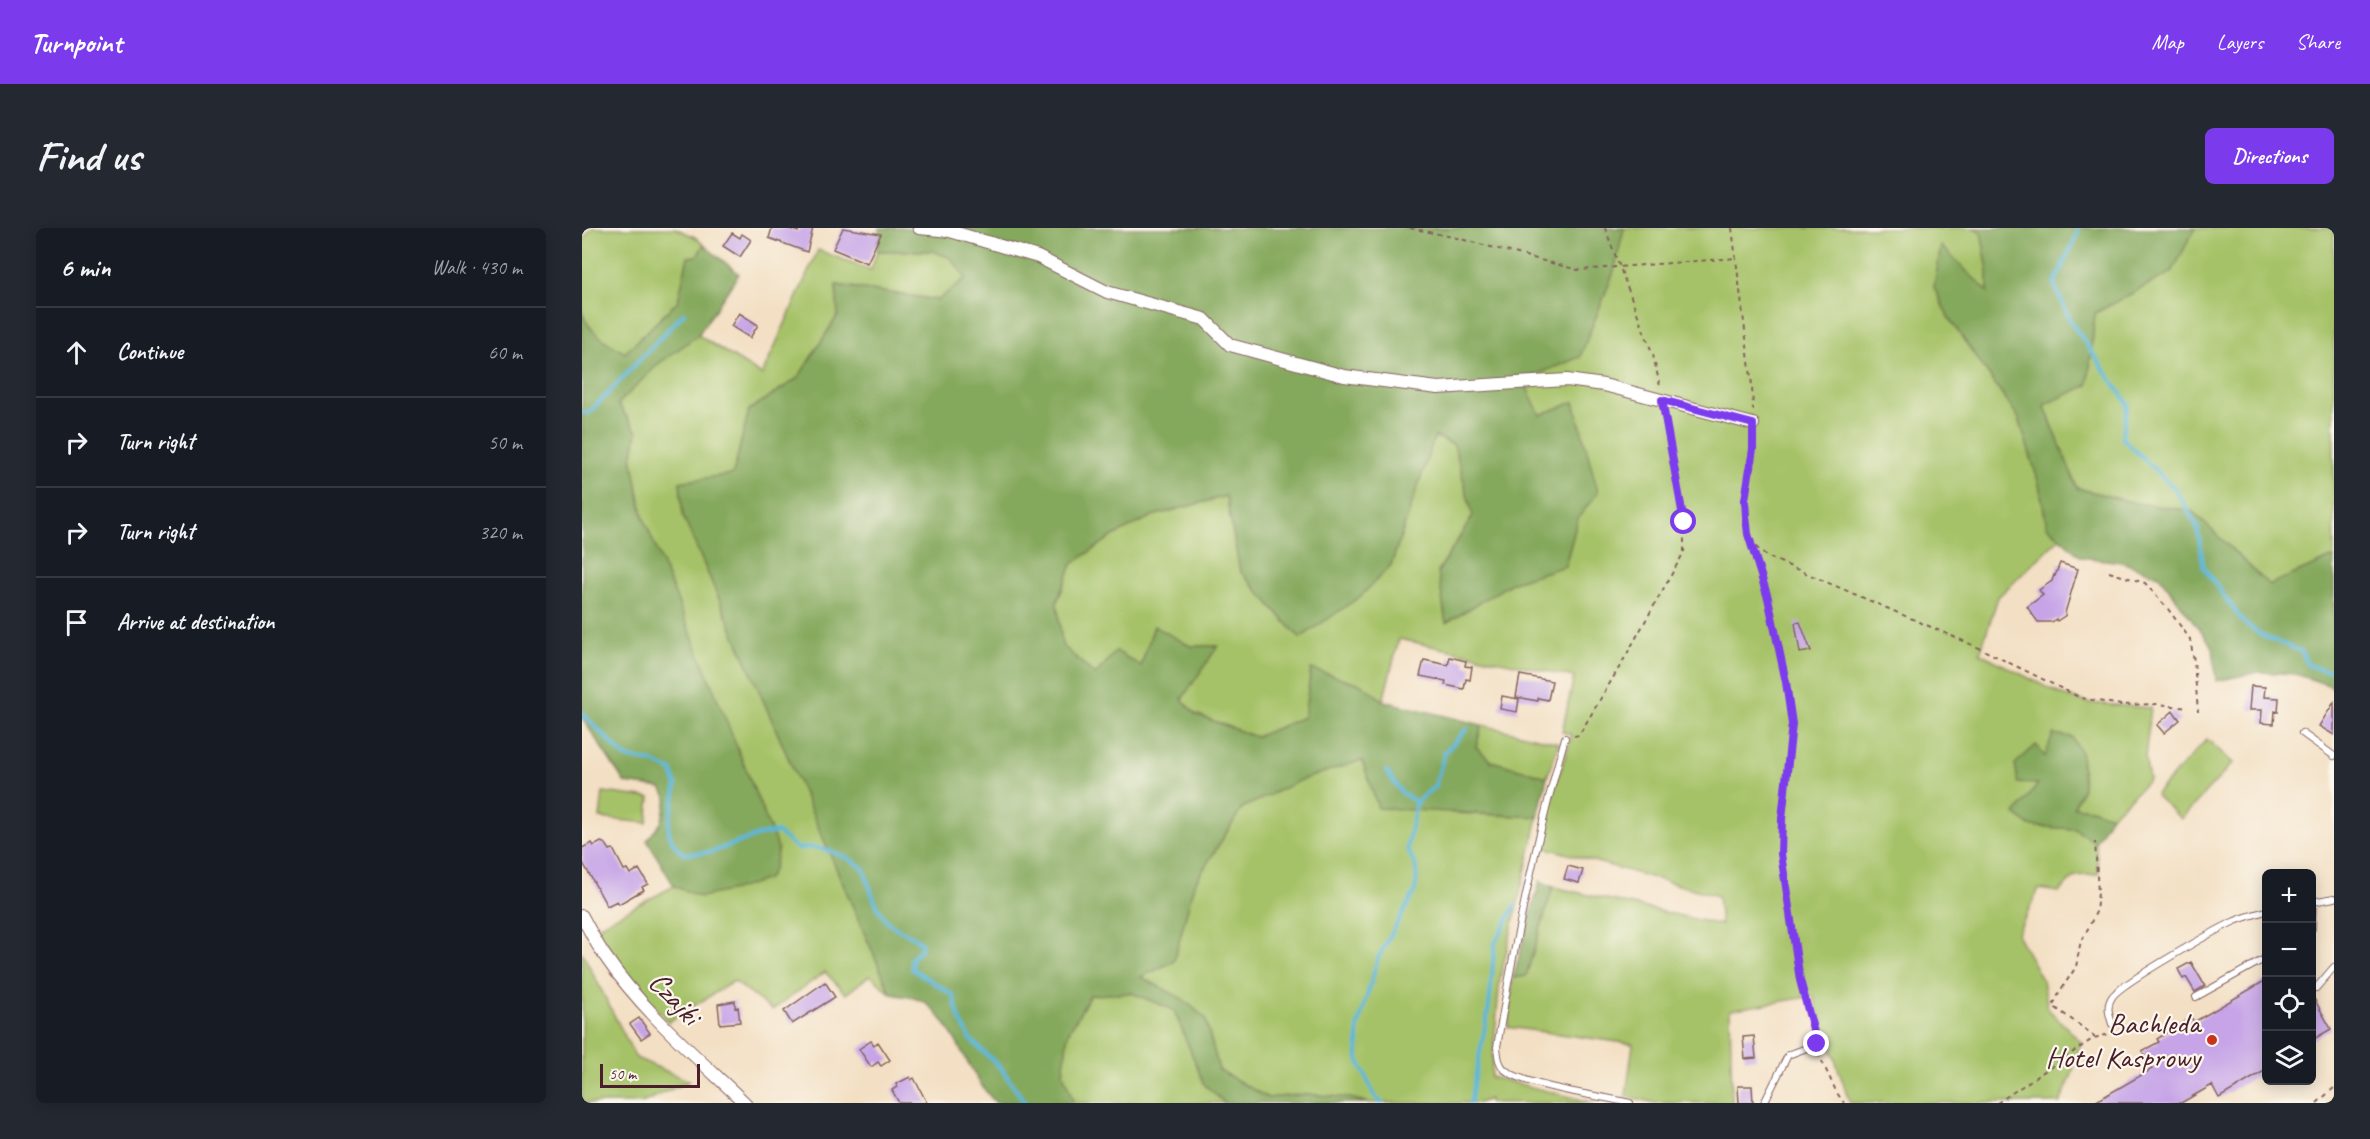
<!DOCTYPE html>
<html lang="en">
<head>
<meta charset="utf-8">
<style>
  body { margin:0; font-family:Caveat,sans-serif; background:#242831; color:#f1f3f6 }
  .controls { position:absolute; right:18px; bottom:18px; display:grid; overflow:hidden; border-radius:9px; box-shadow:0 3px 15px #0003 }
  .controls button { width:54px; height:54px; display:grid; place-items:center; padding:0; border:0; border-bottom:2px solid #363941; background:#171b24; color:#f1f3f6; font:30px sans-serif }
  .scale { position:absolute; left:18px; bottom:15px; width:100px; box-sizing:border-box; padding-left:6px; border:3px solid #4a1f2b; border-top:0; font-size:16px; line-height:21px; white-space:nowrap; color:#4a1f2b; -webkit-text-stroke:4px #fbf7ec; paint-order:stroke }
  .stop { position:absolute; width:18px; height:18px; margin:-14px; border:4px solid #7c3aed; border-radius:50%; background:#fff }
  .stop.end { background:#7c3aed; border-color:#fff; box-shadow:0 2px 6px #0008 }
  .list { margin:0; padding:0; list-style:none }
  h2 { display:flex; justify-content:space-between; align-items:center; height:78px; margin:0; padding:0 24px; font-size:26px }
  h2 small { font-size:20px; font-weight:400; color:#9ea1a6 }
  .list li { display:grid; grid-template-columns:39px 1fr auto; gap:18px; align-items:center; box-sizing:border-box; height:90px; padding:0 24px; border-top:2px solid #363941 }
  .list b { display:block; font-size:22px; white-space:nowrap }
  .list em { font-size:20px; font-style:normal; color:#9ea1a6 }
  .icon { flex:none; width:33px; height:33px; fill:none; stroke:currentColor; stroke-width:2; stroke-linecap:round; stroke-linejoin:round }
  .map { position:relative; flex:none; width:1752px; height:875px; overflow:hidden; border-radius:9px }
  header { display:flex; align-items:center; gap:36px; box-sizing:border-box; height:84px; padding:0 30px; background:#7c3aed; color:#fff }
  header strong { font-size:28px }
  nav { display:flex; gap:33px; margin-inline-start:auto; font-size:21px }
  .intro { display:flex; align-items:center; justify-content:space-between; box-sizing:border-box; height:144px; padding:0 36px }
  h1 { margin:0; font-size:42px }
  .button { padding:15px 27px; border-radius:9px; background:#7c3aed; color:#fff; font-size:21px; font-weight:700 }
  main { display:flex; gap:36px; padding:0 36px }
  aside { flex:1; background:#171b24; border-radius:9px; box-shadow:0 3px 15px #0003 }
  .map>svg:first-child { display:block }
  .green { fill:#a6c268; stroke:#78704a; stroke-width:1.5 }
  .forest { fill:#84a85c; stroke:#676444; stroke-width:1.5 }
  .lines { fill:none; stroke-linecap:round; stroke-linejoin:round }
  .stream { stroke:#5cb7da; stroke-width:4 }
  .building { fill:#c6a4e7 }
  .service-casing { stroke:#856260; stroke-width:8 }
  .minor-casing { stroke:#856260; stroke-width:14 }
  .path { stroke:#856260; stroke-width:2; stroke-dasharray:4.5 4.5; stroke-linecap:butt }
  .service { stroke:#fff; stroke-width:6 }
  .minor { stroke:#fff; stroke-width:12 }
  .route { stroke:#7c3aed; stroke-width:8 }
  .poi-dot { fill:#c8321e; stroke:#fbf7ec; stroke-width:2 }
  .labels { text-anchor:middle; stroke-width:4.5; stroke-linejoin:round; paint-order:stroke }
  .street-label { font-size:30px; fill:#4a1f2b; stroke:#fbf7ec }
  .poi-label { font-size:30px; fill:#4a1f2b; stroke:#fbf7ec; text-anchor:end }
</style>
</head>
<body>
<header>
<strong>Turnpoint</strong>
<nav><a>Map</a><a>Layers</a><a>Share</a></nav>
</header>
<div class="intro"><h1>Find us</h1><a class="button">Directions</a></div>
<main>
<aside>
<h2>6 min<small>Walk · 430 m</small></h2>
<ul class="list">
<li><svg class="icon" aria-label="ahead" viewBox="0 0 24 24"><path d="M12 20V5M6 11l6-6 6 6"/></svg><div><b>Continue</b></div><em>60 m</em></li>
<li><svg class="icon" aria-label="right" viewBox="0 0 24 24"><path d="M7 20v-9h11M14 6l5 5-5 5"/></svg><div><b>Turn right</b></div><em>50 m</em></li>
<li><svg class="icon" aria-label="right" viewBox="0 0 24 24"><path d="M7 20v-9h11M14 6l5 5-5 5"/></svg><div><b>Turn right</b></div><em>320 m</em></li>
<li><svg class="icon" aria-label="arrive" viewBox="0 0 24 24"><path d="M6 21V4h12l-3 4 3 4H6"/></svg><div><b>Arrive at destination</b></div></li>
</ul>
</aside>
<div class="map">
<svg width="1752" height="875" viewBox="0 0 1752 875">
  <rect width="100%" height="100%" fill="#fbf7ec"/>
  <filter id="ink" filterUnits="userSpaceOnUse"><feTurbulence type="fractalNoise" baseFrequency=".0167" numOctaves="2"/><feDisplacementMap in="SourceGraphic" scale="12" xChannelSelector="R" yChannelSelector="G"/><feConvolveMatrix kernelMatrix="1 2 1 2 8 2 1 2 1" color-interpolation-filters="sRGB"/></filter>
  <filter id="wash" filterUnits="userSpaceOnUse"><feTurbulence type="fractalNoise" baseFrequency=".008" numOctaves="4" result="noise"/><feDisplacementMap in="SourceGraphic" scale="24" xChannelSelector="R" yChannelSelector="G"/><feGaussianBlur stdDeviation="1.35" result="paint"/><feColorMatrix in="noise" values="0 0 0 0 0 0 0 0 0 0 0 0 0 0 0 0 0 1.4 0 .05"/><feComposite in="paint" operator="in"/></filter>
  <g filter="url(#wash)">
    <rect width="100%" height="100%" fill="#f3dfc3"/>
    <!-- green -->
    <path class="green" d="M10,0H93L113,9L122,17L115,28L106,29L96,73L43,125C27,116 5,104 0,84V14Z
      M1042,0H1392L1399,3L1406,42V65L1352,59L1366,89L1437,190L1457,256L1465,298L1478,310L1416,369L1398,425L1480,467L1507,475L1569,480L1563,529L1567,552L1529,588L1509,581L1492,579L1501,559L1499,525L1457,556L1434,586L1448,598L1493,601L1513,614L1517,646L1493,648L1477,664L1457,661L1435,706L1461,753L1466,781L1499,814L1489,849L1478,875H1268L1231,768L1148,782L1150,875H1073L1044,868L1051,816L926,799L931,750L944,748L971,659L1139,697L1136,668L961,619L972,562L990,507L980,504L992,449L817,411L801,473L779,456L722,489L674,509L613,486L600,471L635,418H608L572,398L559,438L513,447L480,417L475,374L490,336L531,308L570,288L644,268L658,343L718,410L809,337L852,208L872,217L891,288L856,343L864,394L931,354L983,338L996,290L1015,264L992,174L958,187L941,152L998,129L1032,43Z
      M1613,0H1752V329L1687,357L1610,283L1553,275L1495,260L1462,176L1506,157L1513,85L1590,44Z
      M236,22L289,42L295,23H351L369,30L384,50L356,72L254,57L256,87L216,150L167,182L151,247L98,254L101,288L309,766L288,747L264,766L243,744L190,782L152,753L86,794L43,745L14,699L92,658L119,669L61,288L50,231L55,204L36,176L76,136L116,107L180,147Z
      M900,497L977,515L965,549L909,533L894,519Z
      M1625,511L1651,535L1599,591L1573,567Z
      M780,531L870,585L956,589L918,751L909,849L1013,875H908L907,871L897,875H787L768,870L726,866L686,870L637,842L623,790L559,749L592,733L612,656L660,580L719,552Z
      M21,564L68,570L65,595L18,590Z
      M0,724L54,830L107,853L60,875H0Z
      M550,765L592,782L622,856L643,875H492L481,846L486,805L508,767Z"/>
    <!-- forest -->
    <path class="forest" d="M297,0H1042L1032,43L998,129L941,152L958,187L992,174L1016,264L996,290L983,338L931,354L864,395L856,344L891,288L872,217L853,208L809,337L779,368L718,410L658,343L644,268L570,288L531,308L490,336L475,374L480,417L513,447L534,423L559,438L572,398L608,418H636L600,471L613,486L674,509L722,489L729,441L779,456L802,473L900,497L894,519L909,533L965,549L956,589L796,580L780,532L719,552L660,580L612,656L592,733L559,749L601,771L623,790L637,842L686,870L726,866L768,870L787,875H643L622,856L592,782L550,765L508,767L486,805L481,846L492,875H414C386,847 376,802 344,775C337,769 319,768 309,766L101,288L98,254L151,246L167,182L216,150L256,87L254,57L356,72L384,50L369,30L351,23H295Z
      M1392,0H1613L1590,44L1513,85L1506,157L1462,177L1495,260L1553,275L1610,283L1687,357L1752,329V461L1749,458L1714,446L1676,444L1634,453L1631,419L1577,348L1540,334L1499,329L1465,298L1457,256L1437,190L1366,89L1352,59L1359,18L1406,64V42L1399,4Z
      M122,17L157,46L116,107L76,136L36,176L55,204L50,231L61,288L196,620L192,640L186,651L152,662L119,669L92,658L65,612L79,595L85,571L79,560L43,555L0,490V84C5,103 27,116 43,125L96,73L106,29L115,28Z
      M1471,506L1490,509L1499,525L1501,559L1492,579L1509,581L1529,588L1513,614L1493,601L1448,598L1433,586L1456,556L1436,555L1433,536L1454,517L1463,529Z
      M958,653L971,659L944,748L931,750Z"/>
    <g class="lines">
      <!-- stream -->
      <path class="stream" d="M1495,0L1496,4L1472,56L1489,94L1546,176L1540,210L1593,261L1615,298L1622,340L1662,395L1683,409L1719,423L1726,437L1740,442L1752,443
        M0,184L7,185L102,85
        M0,485L43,529L70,534L90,543C91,548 94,553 94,558C93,586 74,602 101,626L129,624L177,607L195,604L216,621C236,615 265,628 281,640C288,657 293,683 308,696C319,705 332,705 340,717L338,722L330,730V741L371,767L378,792L389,812L419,840L443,875
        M804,543L820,565L834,574
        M800,875L793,869L776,831V798L796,730L833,663L835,648L833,636L825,621L834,574L853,558L863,524L885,501
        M888,875L907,778L913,715L933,678"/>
    </g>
    <g id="blocks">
      <!-- building -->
      <path class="building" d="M190,0H206L216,4L217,0H231L225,24L187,10Z
        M261,0L299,6L285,35L251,21Z
        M150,5L158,10L160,6L169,12L158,29L141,18Z
        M157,85L176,97L168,110L149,98Z
        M1478,335L1496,341L1483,385L1484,387L1475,393L1474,391L1470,394H1456L1445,379L1461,367L1457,362L1470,353L1472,347L1473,348Z
        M1218,394L1229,423L1218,425L1213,395Z
        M868,429L884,433L883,438L890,439L888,452L884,451L882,461L863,457L864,453L838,448L842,432L866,437Z
        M938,447L970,453L966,472L956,470V473L934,469Z
        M1669,458L1683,459L1682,469L1697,470L1696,484L1693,483L1692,496L1679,495L1680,482H1667Z
        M920,468L937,471L935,484L918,481Z
        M1752,474V507L1737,498Z
        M1591,483L1598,492L1582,505L1575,497Z
        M19,614L24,616L28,622L31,621L42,642L45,641L48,646L57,641L66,656L60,659L62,662L54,666L37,676L35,673L25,678L0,633V620L10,615L12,618Z
        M986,638L1001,642L997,655L982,651Z
        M1609,734L1623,758L1613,764L1604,749L1601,751L1596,741Z
        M1684,752V842L1637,870L1630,857L1599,875H1511L1570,841L1560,823L1577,814L1575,811L1609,789L1612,794Z
        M243,754L253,769L210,796L202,783Z
        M1730,767L1749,801L1730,812Z
        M153,773V780L156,779L158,794L138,796L136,776Z
        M57,790L68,805L59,811L48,796Z
        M1172,808L1174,830L1163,831L1161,809Z
        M289,813L292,817L296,814L308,832L299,838L296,834L289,839L277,821Z
        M328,849L329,852L332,850L345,875H317L310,862L315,859L314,856Z
        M1156,858H1170L1171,875H1157Z"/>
    </g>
  </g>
  <g filter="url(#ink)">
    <use href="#blocks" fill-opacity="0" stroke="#856260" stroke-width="1.5"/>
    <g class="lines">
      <!-- service casing -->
      <g class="service-casing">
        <path id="service" d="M1720,505L1752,528
          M983,510C954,612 932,715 915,819C916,827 916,835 922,841C940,858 1020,868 1048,875
          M1730,674L1752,670
          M1730,700L1731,674
          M1734,760L1752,739
          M1614,769L1684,730
          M1530,796C1527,786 1524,778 1530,769C1539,755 1634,702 1653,693C1663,689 1674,686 1684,683
          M1182,875L1206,827L1235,816"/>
      </g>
      <!-- minor casing -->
      <g class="minor-casing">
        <path id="minor" d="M337,0L368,3L456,29L525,64L622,91L648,117L762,148L856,160L985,152L1022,157L1171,196
          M0,688C7,701 14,716 23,728C61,784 115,829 163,875"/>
      </g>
      <!-- path -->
      <path class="path" d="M828,0L875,10L996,42L1155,30
        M1023,0L1071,127L1078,158
        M1150,0L1170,157L1171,182
        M1171,209V221L1163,272L1164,288L1166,305L1186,370L1204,454L1210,496L1200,591L1199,626L1218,752L1233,808
        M1169,311L1174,319L1184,328L1393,418L1499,470L1539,477L1577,476L1605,480
        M1527,344L1563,355L1586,381L1608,411L1612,433L1616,484
        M992,508L997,507L1041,433L1102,324V294L1083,185
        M1512,810L1511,807L1471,778L1478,763L1494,739L1498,717L1514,684L1516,665L1513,614
        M1236,825L1255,865L1262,875
        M1415,875L1512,810L1527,806
        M1735,875L1752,860"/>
      <!-- service -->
      <use href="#service" class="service"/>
      <!-- minor -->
      <use href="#minor" class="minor"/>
    </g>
  </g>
  <g class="lines" filter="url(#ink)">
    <!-- route -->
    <path class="route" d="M1102,294L1080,172L1171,196V221L1163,272L1164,288L1166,306L1186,370L1204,454L1210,496L1200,591L1199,626L1218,752L1235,816"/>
  </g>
  <!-- markers -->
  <circle class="poi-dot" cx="1630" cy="812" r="6"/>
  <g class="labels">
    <!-- street labels -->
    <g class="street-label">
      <text transform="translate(93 770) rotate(47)" y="10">Czajki</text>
    </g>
    <!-- poi labels -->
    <g class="poi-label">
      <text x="1618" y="805">Bachleda<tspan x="1618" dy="34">Hotel Kasprowy</tspan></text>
    </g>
  </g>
</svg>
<div class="controls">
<button>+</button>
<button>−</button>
<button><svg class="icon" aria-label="locate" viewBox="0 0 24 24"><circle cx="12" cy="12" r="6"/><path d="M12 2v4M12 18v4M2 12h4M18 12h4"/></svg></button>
<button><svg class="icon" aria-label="layers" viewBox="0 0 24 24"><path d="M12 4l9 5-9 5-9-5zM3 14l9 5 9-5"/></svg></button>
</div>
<div class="scale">50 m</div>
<div class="stop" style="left:1102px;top:294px"></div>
<div class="stop end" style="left:1235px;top:816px"></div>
</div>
</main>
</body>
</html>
